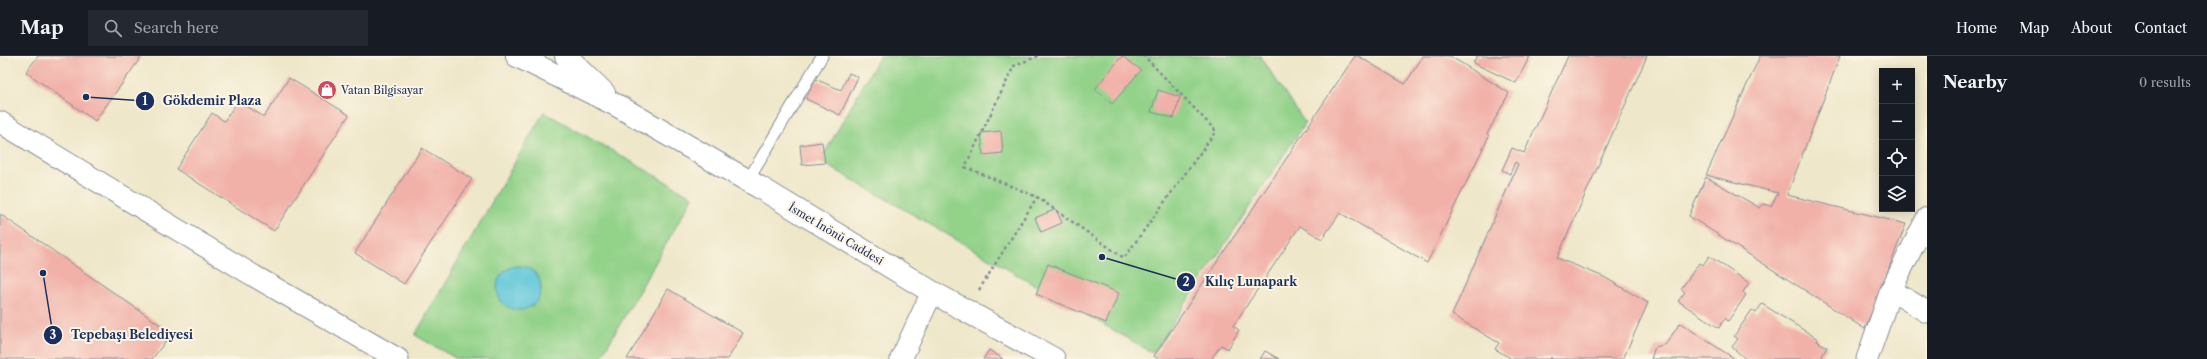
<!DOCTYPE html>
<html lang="en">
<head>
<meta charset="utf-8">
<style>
  body { margin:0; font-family:"Libre Caslon Text",serif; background:#242831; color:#f1f3f6 }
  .controls { position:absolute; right:12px; top:12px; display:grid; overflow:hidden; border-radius:0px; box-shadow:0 2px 10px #0003 }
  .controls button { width:36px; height:36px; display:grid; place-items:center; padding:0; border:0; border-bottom:1px solid #363941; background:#171b24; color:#f1f3f6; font:20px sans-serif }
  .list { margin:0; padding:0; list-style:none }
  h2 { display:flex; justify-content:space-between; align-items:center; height:52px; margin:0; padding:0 16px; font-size:17px }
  h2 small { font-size:13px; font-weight:400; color:#9ea1a6 }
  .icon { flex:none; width:22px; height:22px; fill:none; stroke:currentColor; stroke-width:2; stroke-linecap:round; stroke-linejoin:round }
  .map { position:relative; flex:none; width:1927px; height:303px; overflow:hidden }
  header { display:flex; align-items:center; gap:24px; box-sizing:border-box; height:56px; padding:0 20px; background:#171b24; border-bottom:1px solid #363941 }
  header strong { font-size:19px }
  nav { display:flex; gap:22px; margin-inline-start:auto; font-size:14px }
  .search { width:280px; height:36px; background:#242831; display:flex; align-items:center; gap:10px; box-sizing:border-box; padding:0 14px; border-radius:0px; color:#9ea1a6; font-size:15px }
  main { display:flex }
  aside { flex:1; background:#171b24 }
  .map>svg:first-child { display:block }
  .green { fill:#92d289; stroke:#568074 }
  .water { fill:#5ec7d9; stroke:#3c7b9c }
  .building { fill:#f1b0a8 }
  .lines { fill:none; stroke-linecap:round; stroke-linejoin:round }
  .lane-casing { stroke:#848b94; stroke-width:13 }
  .street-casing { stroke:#848b94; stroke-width:23 }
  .primary-casing { stroke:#848b94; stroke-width:24 }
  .path { stroke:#848b94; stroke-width:2.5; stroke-dasharray:3 3; stroke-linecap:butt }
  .lane { stroke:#fff; stroke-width:11 }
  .street { stroke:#fff; stroke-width:21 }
  .primary { stroke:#fff; stroke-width:22 }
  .labels { text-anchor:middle; stroke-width:4; stroke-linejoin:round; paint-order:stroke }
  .poi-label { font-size:11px; fill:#1b2f5e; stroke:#fcf5e5; text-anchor:start }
  .street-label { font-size:11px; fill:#1b2f5e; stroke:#fcf5e5 }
  .leader { fill:none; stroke:#1b2f5e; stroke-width:1.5 }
  .callout-dot { fill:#1b2f5e; stroke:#fcf5e5; stroke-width:1.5 }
  .mark-label { font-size:12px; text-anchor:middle; font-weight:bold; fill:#fff }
  .callout-label { font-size:12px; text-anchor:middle; font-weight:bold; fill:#1b2f5e; stroke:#fcf5e5; stroke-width:4; stroke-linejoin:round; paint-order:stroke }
</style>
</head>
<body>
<header>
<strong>Map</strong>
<div class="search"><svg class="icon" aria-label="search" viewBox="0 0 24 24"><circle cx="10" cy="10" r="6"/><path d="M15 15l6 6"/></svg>Search here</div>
<nav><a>Home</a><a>Map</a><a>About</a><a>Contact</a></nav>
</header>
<main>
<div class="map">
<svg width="1927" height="303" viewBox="0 0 1927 303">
  <rect width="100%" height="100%" fill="#fcf5e5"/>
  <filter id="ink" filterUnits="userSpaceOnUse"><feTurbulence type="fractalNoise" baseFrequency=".025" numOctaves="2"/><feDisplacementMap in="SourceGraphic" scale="8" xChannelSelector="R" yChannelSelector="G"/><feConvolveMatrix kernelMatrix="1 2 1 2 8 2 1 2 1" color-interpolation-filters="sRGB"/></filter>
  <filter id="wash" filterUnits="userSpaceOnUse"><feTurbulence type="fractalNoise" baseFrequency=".012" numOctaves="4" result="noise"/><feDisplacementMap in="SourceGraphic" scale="16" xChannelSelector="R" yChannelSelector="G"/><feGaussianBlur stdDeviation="0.9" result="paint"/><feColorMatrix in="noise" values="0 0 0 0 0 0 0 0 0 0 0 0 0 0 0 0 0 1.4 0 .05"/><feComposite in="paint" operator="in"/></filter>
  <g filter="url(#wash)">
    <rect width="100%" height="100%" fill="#eee7c9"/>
    <!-- green -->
    <path class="green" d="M880,0H1260L1305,67L1153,297L820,105Z
      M544,56L693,141L600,303H457L415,279Z"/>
    <!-- water -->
    <path class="water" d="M497 232a22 22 0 1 1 44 0a22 22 0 1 1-44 0Z"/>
    <g id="blocks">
      <!-- building -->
      <path class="building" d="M38,0H142L95,65L26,16Z
        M1122,0L1141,14L1112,48L1095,33Z
        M1355,0H1358L1405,28L1423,0H1450L1509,37L1487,78L1489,80L1427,207L1340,157L1322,183L1300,170L1233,270L1239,274L1228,293L1221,289L1211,303H1159L1154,300Z
        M1477,0H1530L1516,27L1473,7Z
        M1568,0H1647L1557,202L1604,221L1648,247L1623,303H1552L1551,301L1550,303H1512L1495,293L1499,287L1452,259L1518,108L1515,106L1510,118L1502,114L1512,92L1524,97Z
        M1760,0H1840L1787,139L1906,168L1865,273L1689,160L1706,121L1760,152L1763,148L1771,150L1778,137L1706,119Z
        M849,17L858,21L840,59L806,43L815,23L841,34Z
        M289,22L349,59L274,175L176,113L212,57L224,65L238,45L264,61Z
        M1158,34L1180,41L1174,62L1151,56Z
        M1001,75L1003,97L983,99L981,77Z
        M822,86L825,107L802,109L800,89Z
        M422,92L472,123L404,228L355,197Z
        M1056,153L1062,167L1041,176L1035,162Z
        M0,158L172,277L152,303H0Z
        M1709,200L1749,227L1743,236L1746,239L1728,265L1725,262L1719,272L1678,245L1685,236L1681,233L1699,207L1703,209Z
        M1048,208L1119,237L1106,267L1036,238Z
        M668,233L743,277L728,303H627Z
        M1762,248L1818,283L1817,285L1827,291L1822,300L1826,303H1747L1741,299L1732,291L1738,283L1734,280L1752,254L1756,257Z
        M1680,267L1735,303H1651L1655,291L1666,288Z
        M989,294L1003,303H983Z
        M1265,295L1279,303H1260Z"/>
    </g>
  </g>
  <g filter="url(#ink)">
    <use href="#blocks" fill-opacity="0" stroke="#848b94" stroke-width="1"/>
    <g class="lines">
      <!-- lane casing -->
      <g class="lane-casing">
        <path id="lane" d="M747,126L822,0"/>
      </g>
      <!-- street casing -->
      <g class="street-casing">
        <path id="street" d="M0,66L254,220L398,303
          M1891,234L1927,256
          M901,303L932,236
          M1867,303L1891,234L1927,162"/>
      </g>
      <!-- primary casing -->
      <g class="primary-casing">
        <path id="primary" d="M517,0L618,50L759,131L932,236L1054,303
          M566,0L604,37"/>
      </g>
      <!-- path -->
      <path class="path" d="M1038,0L1014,10L965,111L1037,141L1124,202L1216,75L1144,0
        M979,234L1037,141"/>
      <!-- lane -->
      <use href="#lane" class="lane"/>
      <!-- street -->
      <use href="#street" class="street"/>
      <!-- primary -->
      <use href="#primary" class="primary"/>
    </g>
  </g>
  <!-- icons -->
  <defs>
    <g id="shop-disc" transform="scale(1)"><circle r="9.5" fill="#d1495b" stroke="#fcf5e5"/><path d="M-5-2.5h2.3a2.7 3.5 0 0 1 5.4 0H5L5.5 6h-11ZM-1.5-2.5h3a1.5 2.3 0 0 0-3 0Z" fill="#fff"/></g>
  </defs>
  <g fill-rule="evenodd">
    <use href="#shop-disc" x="327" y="34"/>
  </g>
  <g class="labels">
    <!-- poi labels -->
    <g class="poi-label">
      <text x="341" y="38">Vatan Bilgisayar</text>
    </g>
    <!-- street labels -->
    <g class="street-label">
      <text transform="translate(836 178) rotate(31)" y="4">İsmet İnönü Caddesi</text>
    </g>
  </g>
  <!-- callouts -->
  <path class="leader" d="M86 41L145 45M1102 201L1186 226M43 217L53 279"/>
  <g class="callout-dot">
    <circle cx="86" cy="41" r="4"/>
    <circle cx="1102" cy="201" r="4"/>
    <circle cx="43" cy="217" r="4"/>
    <circle cx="145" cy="45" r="10"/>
    <circle cx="1186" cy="226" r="10"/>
    <circle cx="53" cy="279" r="10"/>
  </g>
  <g class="mark-label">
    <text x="145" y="49">1</text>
    <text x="1186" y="230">2</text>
    <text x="53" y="283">3</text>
  </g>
  <g class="callout-label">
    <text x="212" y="49">Gökdemir Plaza</text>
    <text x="1251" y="230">Kılıç Lunapark</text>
    <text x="132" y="283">Tepebaşı Belediyesi</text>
  </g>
</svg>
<div class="controls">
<button>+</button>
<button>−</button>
<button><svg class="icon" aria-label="locate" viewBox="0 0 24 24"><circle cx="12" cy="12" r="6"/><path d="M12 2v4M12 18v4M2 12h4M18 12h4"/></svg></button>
<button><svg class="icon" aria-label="layers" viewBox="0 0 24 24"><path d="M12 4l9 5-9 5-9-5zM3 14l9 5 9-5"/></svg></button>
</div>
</div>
<aside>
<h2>Nearby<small>0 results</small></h2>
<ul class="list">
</ul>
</aside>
</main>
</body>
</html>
